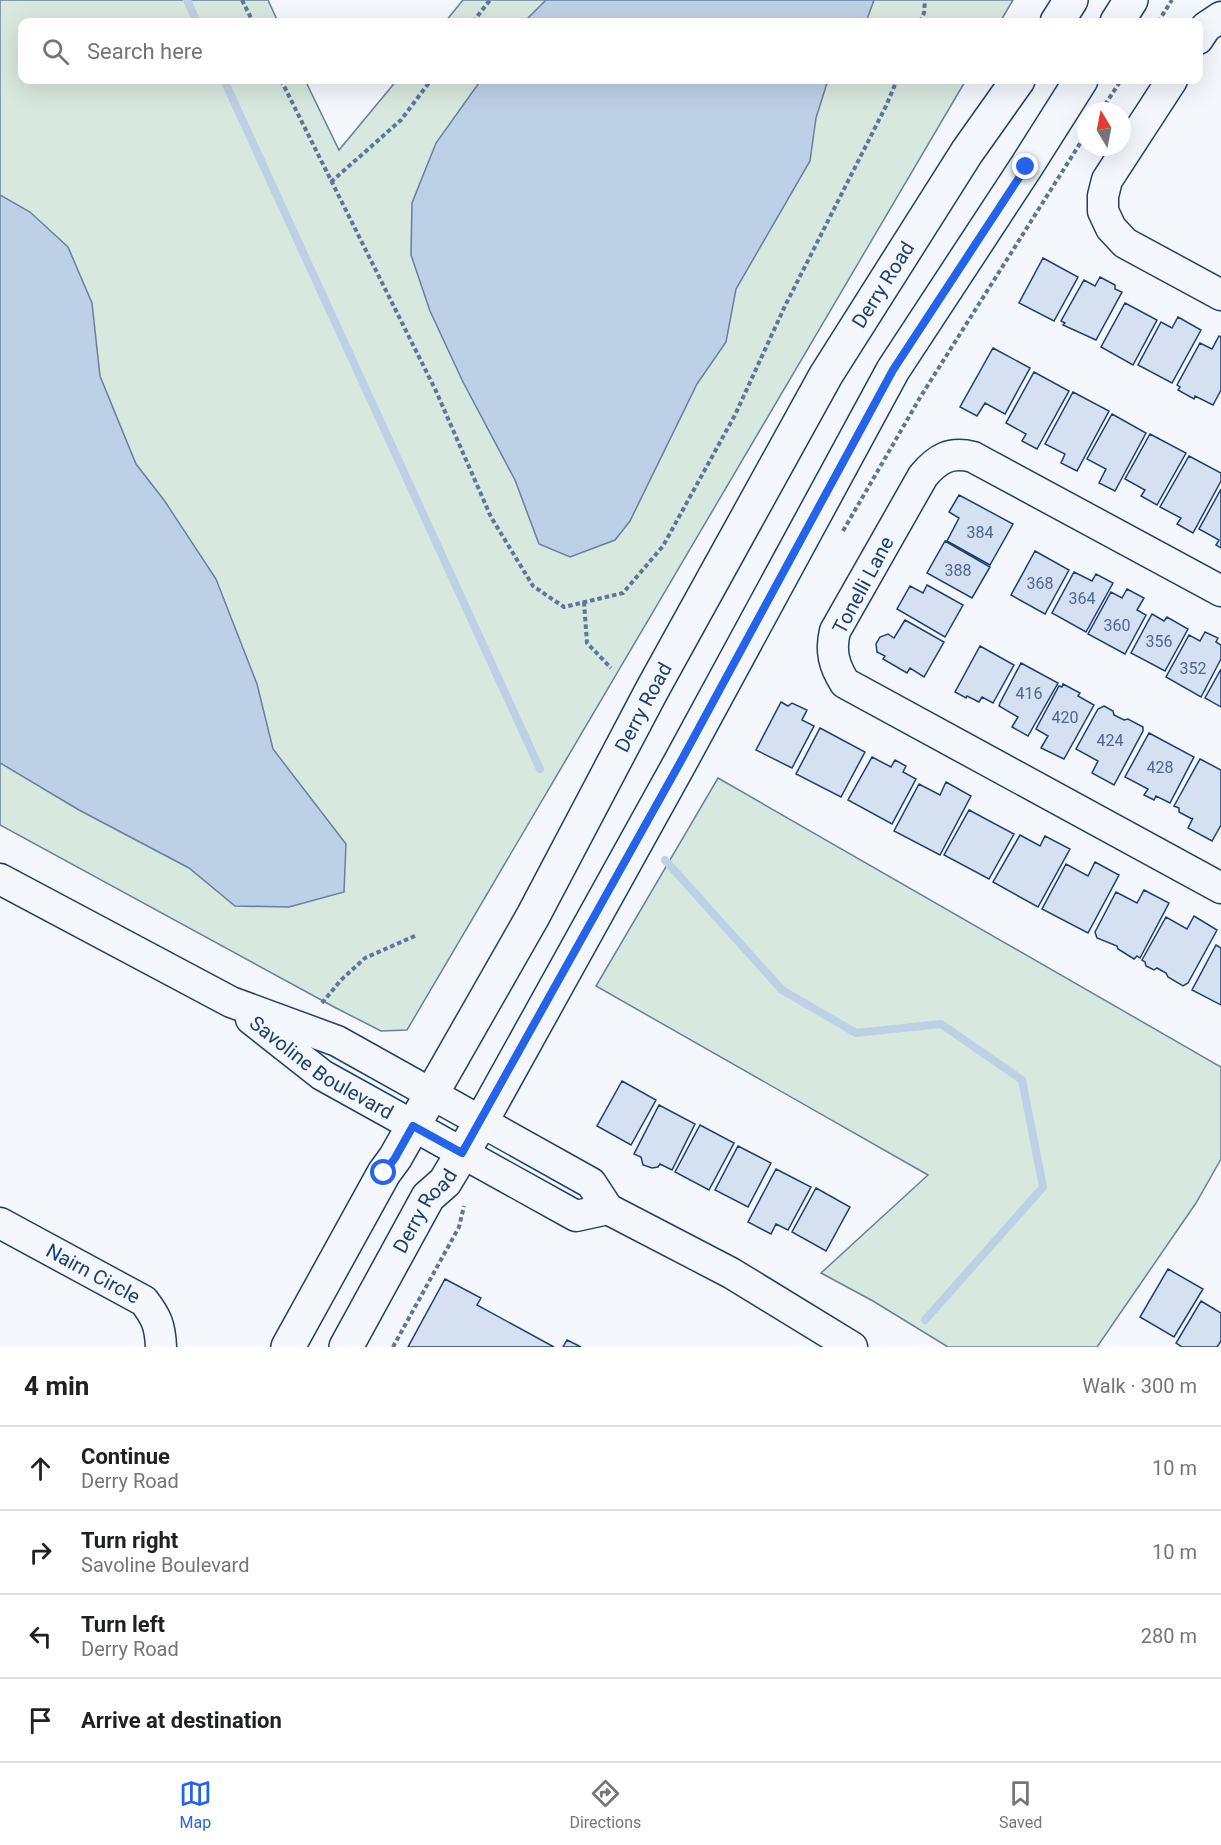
<!DOCTYPE html>
<html lang="en">
<head>
<meta charset="utf-8">
<style>
  body { margin:0; font-family:Roboto,sans-serif; background:#f6f6f6; color:#202124 }
  .compass { position:absolute; left:1077px; top:102px; width:54px; height:54px; border-radius:50%; background:#fff; box-shadow:0 6px 24px #0002; rotate:350deg }
  .stop { position:absolute; width:18px; height:18px; margin:-14px; border:4px solid #2563eb; border-radius:50%; background:#fff }
  .stop.end { background:#2563eb; border-color:#fff; box-shadow:0 2px 6px #0008 }
  .list { margin:0; padding:0; list-style:none }
  h2 { display:flex; justify-content:space-between; align-items:center; height:78px; margin:0; padding:0 24px; font-size:26px }
  h2 small { font-size:20px; font-weight:400; color:#757577 }
  .list li { display:grid; grid-template-columns:39px 1fr auto; gap:18px; align-items:center; box-sizing:border-box; height:84px; padding:0 24px; border-top:2px solid #e0e0e0 }
  .list b { display:block; font-size:22px; white-space:nowrap }
  .list p { margin:0; font-size:20px; white-space:nowrap; color:#757577 }
  .list em { font-size:20px; font-style:normal; color:#757577 }
  .icon { flex:none; width:33px; height:33px; fill:none; stroke:currentColor; stroke-width:2; stroke-linecap:round; stroke-linejoin:round }
  .map { position:relative; flex:none; width:1221px; height:1347px; overflow:hidden }
  .search { position:absolute; background:#fff; box-shadow:0 6px 24px #0002; left:18px; right:18px; top:18px; height:66px; display:flex; align-items:center; gap:15px; box-sizing:border-box; padding:0 21px; border-radius:12px; color:#757577; font-size:22px }
  .sheet { height:414px; background:#fff }
  nav { display:flex; justify-content:space-around; align-items:center; box-sizing:border-box; height:84px; border-top:2px solid #e0e0e0; background:#fff; font-size:16px; color:#757577 }
  nav a { display:grid; justify-items:center; gap:3px }
  nav .on { color:#2563eb }
  .map>svg:first-child { display:block }
  .green { fill:#d7e8df; stroke:#687fa3; stroke-width:1.5 }
  .water { fill:#bed0e5; stroke:#687fa3; stroke-width:1.5 }
  .lines { fill:none; stroke-linecap:round; stroke-linejoin:round }
  .stream { stroke:#bed0e5; stroke-width:8 }
  .building { fill:#d5e0f0; stroke:#1d3f73; stroke-width:1.5 }
  .minor-casing { stroke:#1d3f73; stroke-width:33 }
  .major-casing { stroke:#1d3f73; stroke-width:36 }
  .path { stroke:#5e769c; stroke-width:4; stroke-dasharray:4.5 3; stroke-linecap:butt }
  .minor { stroke:#f4f7fb; stroke-width:30 }
  .major { stroke:#f4f7fb; stroke-width:33 }
  .route { stroke:#2563eb; stroke-width:8 }
  .labels { text-anchor:middle; stroke-width:4.5; stroke-linejoin:round; paint-order:stroke }
  .number-label { font-size:16px; fill:#4b6792 }
  .street-label { font-size:20px; fill:#1d3f73; stroke:#f4f7fb }
</style>
</head>
<body>
<div class="map">
<svg width="1221" height="1347" viewBox="0 0 1221 1347">
  <rect width="100%" height="100%" fill="#f4f7fb"/>
  <!-- green -->
  <path class="green" d="M0,0H268L278,22H22V80H305L339,150L397,80H966L407,1030L381,1031L336,1008L0,825Z
    M463,0H1013L1000,22H445Z
    M718,778L1221,1067V1159L1196,1203L1097,1347H948L873,1301L821,1273L928,1175L596,986Z"/>
  <!-- water -->
  <path class="water" d="M546,0H874L866,22H524Z
    M481,80H828L816,118L810,161L736,289L726,342L697,384L630,521L615,540L570,557L539,544L515,480L463,382L430,311L411,255L412,203L436,143Z
    M0,195L30,212L68,247L92,303L100,376L136,464L164,500L216,579L257,684L273,749L346,844L344,892L289,907L235,906L189,868L79,810L0,763Z"/>
  <g class="lines">
    <!-- stream -->
    <path class="stream" d="M187,0L197,22
      M224,80L540,769
      M665,860L782,990L856,1033L941,1024L1022,1080L1043,1187L925,1320"/>
  </g>
  <!-- building -->
  <path class="building" d="M1043,258L1078,277L1054,321L1019,303Z
    M1100,277L1115,285V289L1122,292L1096,340L1063,325L1065,323L1061,321L1084,280L1095,286Z
    M1125,303L1157,320L1133,365L1101,347Z
    M1178,317L1201,330L1172,383L1138,365L1161,322L1172,328Z
    M1219,336L1221,337V390L1213,405L1195,396L1194,399L1178,390L1180,387L1177,385L1200,343L1212,349Z
    M993,348L1030,368L1005,414L985,403L977,416L960,407Z
    M1034,372L1069,391L1037,449L1022,441L1026,434L1006,423Z
    M1073,392L1109,411L1077,471L1061,463L1065,454L1045,444Z
    M1112,414L1146,433L1115,491L1099,483L1106,469L1087,459Z
    M1150,434L1186,453L1157,505L1141,496L1145,490L1125,479Z
    M1189,456L1221,473V481L1193,533L1177,524L1181,518L1160,507Z
    M1221,489V548L1216,545L1219,540L1199,529Z
    M959,495L1013,524L990,565L947,541L959,518L949,512Z
    M945,541L990,567L972,598L927,573Z
    M1035,551L1069,570L1045,614L1011,595Z
    M1074,572L1092,581L1096,574L1113,583L1086,632L1052,613Z
    M927,585L963,605L945,637L897,609L910,586L923,593Z
    M1127,589L1144,598L1137,610L1146,615L1125,654L1088,634L1111,592L1122,598Z
    M1152,614L1164,621L1167,617L1188,629L1165,671L1131,653Z
    M905,620L944,642L924,677L910,668L907,673L883,659L885,656L877,652L876,644L880,637L888,634L894,638Z
    M1205,632L1218,638L1216,642L1221,645V659L1201,697L1166,677L1189,635L1200,641Z
    M980,646L1014,665L993,703L982,697L979,702L967,696L966,698L955,692Z
    M1021,663L1058,683L1028,736L1012,727L1018,717L999,706L1000,703Z
    M1221,669V707L1205,698Z
    M1063,684L1080,693L1078,696L1094,705L1064,759L1041,748L1048,736L1036,729L1059,686L1062,687Z
    M781,702L788,706L792,703L807,710L802,720L814,726L792,768L756,750Z
    M1104,706L1113,711L1114,715L1124,720L1128,719L1143,727V731L1114,785L1092,773L1098,761L1076,749L1098,709Z
    M820,728L865,752L841,797L796,774Z
    M1149,733L1194,757L1170,803L1156,796L1154,800L1144,795L1148,789L1125,777Z
    M872,757L891,767L895,760L906,766L903,772L916,779L892,824L848,800Z
    M1200,759L1221,770V825L1212,841L1188,828L1193,818L1192,819L1179,812V808L1174,806Z
    M946,782L971,796L940,855L894,831L919,784L940,795Z
    M969,810L1014,834L989,879L944,855Z
    M1020,835L1040,846L1045,836L1070,849L1038,907L993,882Z
    M1095,862L1119,875L1088,933L1042,909L1066,864L1088,876Z
    M1144,890L1169,903L1140,958L1137,956L1134,959L1118,949L1117,946L1097,938L1095,932L1116,892L1137,903Z
    M1194,916L1217,930L1188,983L1183,986L1168,977L1166,973L1157,968L1154,970L1146,966L1145,962L1142,960L1166,917L1187,929Z
    M1216,945L1221,948V1005L1192,990Z
    M622,1081L656,1100L631,1145L597,1126Z
    M659,1105L695,1124L672,1170L660,1164L658,1167L652,1168L643,1165L641,1157L634,1154Z
    M700,1125L734,1143L709,1190L675,1172Z
    M738,1146L771,1163L748,1207L715,1190Z
    M776,1169L811,1187L788,1230L776,1224L771,1234L748,1222Z
    M816,1188L850,1207L826,1251L792,1232Z
    M1168,1269L1203,1289L1174,1337L1140,1317Z
    M445,1279L481,1298L477,1305L554,1347H408Z
    M1201,1301L1221,1313V1341L1217,1347H1182L1176,1343Z
    M567,1340L581,1347H563Z"/>
  <g class="lines">
    <!-- minor casing -->
    <g class="minor-casing">
      <g id="minor">
        <path d="M1198,39L1206,27L1221,17"/>
        <path d="M1172,80L1107,180L1103,196V211L1111,228L1125,243L1221,295"/>
        <path d="M1221,591L973,457C950,451 937,459 923,476L835,631C830,651 834,666 845,683L1221,888"/>
        <path d="M0,879L231,1002L337,1041L591,1183L608,1209L731,1273L852,1347"/>
        <path id="s1" d="M251,1019L322,1075L576,1216L608,1209"/>
        <path id="s2" d="M0,1223L144,1301C157,1318 160,1326 161,1347"/>
      </g>
    </g>
    <!-- major casing -->
    <g class="major-casing">
      <g id="major">
        <path d="M1057,22L1071,0"/>
        <path d="M1117,22L1131,0"/>
        <path id="s3" d="M288,1347L384,1173L395,1158L533,916L652,690L826,375L967,152L1018,80"/>
        <path id="s4" d="M346,1347L428,1197L445,1182L481,1122L681,761L893,370L1026,167L1081,80"/>
      </g>
    </g>
    <!-- path -->
    <path class="path" d="M242,0L253,22
      M473,22L490,0
      M920,22L924,13L925,0
      M1158,22L1172,0
      M281,80L436,391L491,517L533,586L564,607L623,593L663,546L735,415L785,306L886,106L897,80
      M1101,111L1121,80
      M331,182L401,120L431,80
      M843,531L921,396L1086,134
      M584,602L587,643L611,668
      M322,1003L341,980L365,958L417,935
      M393,1347L459,1227L464,1206"/>
    <!-- minor -->
    <use href="#minor" class="minor"/>
    <!-- major -->
    <use href="#major" class="major"/>
  </g>
  <g class="lines">
    <!-- route -->
    <path class="route" d="M384,1173L395,1158L413,1126L462,1153L681,761L893,370L1026,167"/>
  </g>
  <g class="labels">
    <!-- number labels -->
    <g class="number-label">
      <text x="980" y="538">384</text>
      <text x="958" y="576">388</text>
      <text x="1040" y="589">368</text>
      <text x="1082" y="604">364</text>
      <text x="1117" y="631">360</text>
      <text x="1159" y="647">356</text>
      <text x="1193" y="674">352</text>
      <text x="1029" y="699">416</text>
      <text x="1065" y="723">420</text>
      <text x="1110" y="746">424</text>
      <text x="1160" y="773">428</text>
    </g>
    <!-- street labels -->
    <g class="street-label">
      <text dy="7" stroke="none"><textPath href="#s3" startOffset="1218">Derry Road</textPath></text>
      <text transform="translate(863 585) rotate(-62)" y="7">Tonelli Lane</text>
      <text dy="7" stroke="none"><textPath href="#s3" startOffset="732">Derry Road</textPath></text>
      <text dy="7" stroke="none"><textPath href="#s1" startOffset="86">Savoline Boulevard</textPath></text>
      <text dy="7" stroke="none"><textPath href="#s4" startOffset="158">Derry Road</textPath></text>
      <text dy="7" stroke="none"><textPath href="#s2" startOffset="106">Nairn Circle</textPath></text>
    </g>
  </g>
</svg>
<svg class="compass" viewBox="-18 -18 36 36"><path d="M0-13l5 13h-10z" fill="#e53935"/><path d="M0 13l5-13h-10z" fill="#757577"/></svg>
<div class="stop" style="left:384px;top:1173px"></div>
<div class="stop end" style="left:1026px;top:167px"></div>
<div class="search"><svg class="icon" aria-label="search" viewBox="0 0 24 24"><circle cx="10" cy="10" r="6"/><path d="M15 15l6 6"/></svg>Search here</div>
</div>
<section class="sheet">
<h2>4 min<small>Walk · 300 m</small></h2>
<ul class="list">
<li><svg class="icon" aria-label="ahead" viewBox="0 0 24 24"><path d="M12 20V5M6 11l6-6 6 6"/></svg><div><b>Continue</b><p>Derry Road</p></div><em>10 m</em></li>
<li><svg class="icon" aria-label="right" viewBox="0 0 24 24"><path d="M7 20v-9h11M14 6l5 5-5 5"/></svg><div><b>Turn right</b><p>Savoline Boulevard</p></div><em>10 m</em></li>
<li><svg class="icon" aria-label="left" viewBox="0 0 24 24"><path d="M17 20v-9H6M10 6l-5 5 5 5"/></svg><div><b>Turn left</b><p>Derry Road</p></div><em>280 m</em></li>
<li><svg class="icon" aria-label="arrive" viewBox="0 0 24 24"><path d="M6 21V4h12l-3 4 3 4H6"/></svg><div><b>Arrive at destination</b></div></li>
</ul>
</section>
<nav>
<a class="on"><svg class="icon" aria-label="map" viewBox="0 0 24 24"><path d="M3 6l6-2 6 2 6-2v14l-6 2-6-2-6 2zM9 4v14M15 6v14"/></svg>Map</a>
<a><svg class="icon" aria-label="directions" viewBox="0 0 24 24"><path d="M12 3l9 9-9 9-9-9zM9 14v-3h6M13 9l2 2-2 2"/></svg>Directions</a>
<a><svg class="icon" aria-label="saved" viewBox="0 0 24 24"><path d="M7 4h10v16l-5-4-5 4z"/></svg>Saved</a>
</nav>
</body>
</html>
